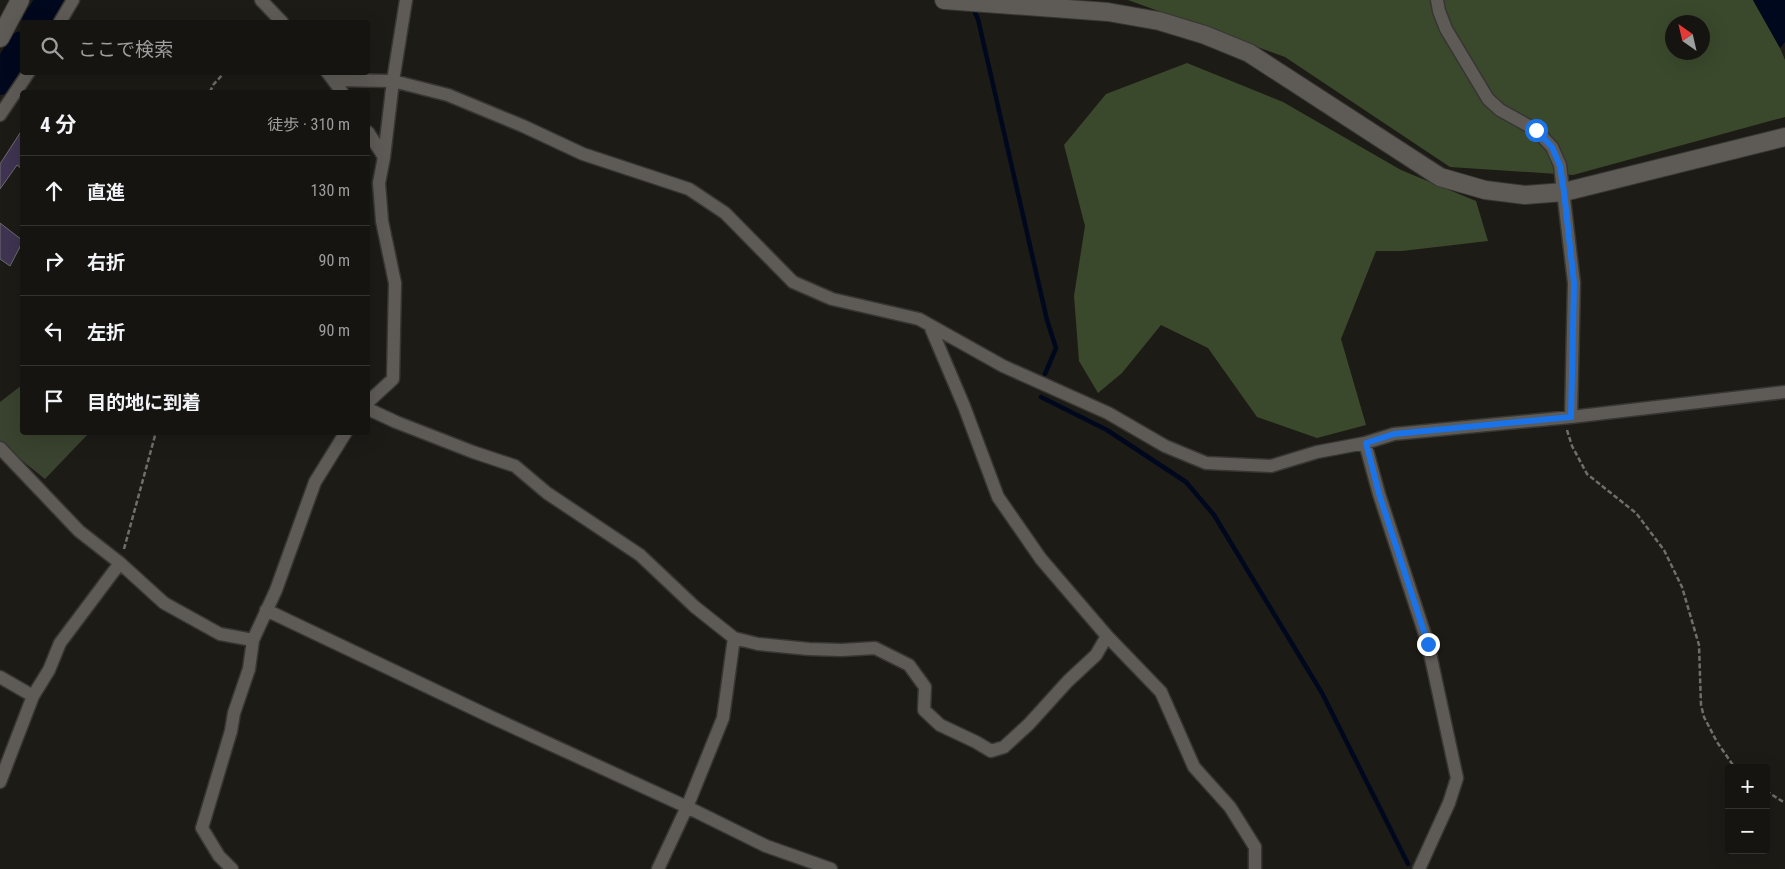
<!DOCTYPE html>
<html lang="ja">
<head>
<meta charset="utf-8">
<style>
  body { margin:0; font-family:"Roboto Condensed","Noto Sans JP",sans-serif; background:#23211e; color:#f1f3f6 }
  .controls { position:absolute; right:15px; bottom:15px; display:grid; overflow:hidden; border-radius:5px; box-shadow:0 5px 20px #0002 }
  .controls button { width:45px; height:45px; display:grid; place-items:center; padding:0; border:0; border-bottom:1px solid #353330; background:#161410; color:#f1f3f6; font:25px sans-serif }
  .compass { position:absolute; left:1665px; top:15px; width:45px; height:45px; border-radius:50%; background:#161410; box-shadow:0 5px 20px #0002; rotate:326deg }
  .stop { position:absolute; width:15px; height:15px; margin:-11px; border:4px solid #1a73e8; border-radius:50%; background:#fff }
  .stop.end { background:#1a73e8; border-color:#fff; box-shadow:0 1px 5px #0008 }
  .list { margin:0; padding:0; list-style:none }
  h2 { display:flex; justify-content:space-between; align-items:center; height:65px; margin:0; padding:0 20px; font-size:21px }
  h2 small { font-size:16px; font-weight:400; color:#9e9e9f }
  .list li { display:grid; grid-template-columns:32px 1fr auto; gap:15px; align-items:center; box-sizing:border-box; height:70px; padding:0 20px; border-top:1px solid #353330 }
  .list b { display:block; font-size:19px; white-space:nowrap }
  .list em { font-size:16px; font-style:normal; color:#9e9e9f }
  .icon { flex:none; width:28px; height:28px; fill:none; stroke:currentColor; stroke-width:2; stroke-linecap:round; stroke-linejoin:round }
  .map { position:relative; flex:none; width:1785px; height:869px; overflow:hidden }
  .search { position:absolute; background:#161410; box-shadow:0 5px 20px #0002; left:20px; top:20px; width:350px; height:55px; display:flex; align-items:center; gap:12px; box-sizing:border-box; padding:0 18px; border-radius:5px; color:#9e9e9f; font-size:19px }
  .panel { position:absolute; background:#161410; box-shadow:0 5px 20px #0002; left:20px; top:90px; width:350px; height:345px; border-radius:5px }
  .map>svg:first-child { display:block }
  .green { fill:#39432f }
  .forest { fill:#3a492c; fill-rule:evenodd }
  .water { fill:#00081e }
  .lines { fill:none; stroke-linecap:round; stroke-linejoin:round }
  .stream { stroke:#00081e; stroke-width:4.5 }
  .river { stroke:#00081e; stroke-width:28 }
  .building { fill:#3f3451; stroke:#6d6b71 }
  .street-casing { stroke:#373633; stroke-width:15 }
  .secondary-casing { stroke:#373633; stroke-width:20 }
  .path { stroke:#706e6a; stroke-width:2.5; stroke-dasharray:5 2.5; stroke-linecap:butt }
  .street { stroke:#5e5b56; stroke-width:12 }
  .secondary { stroke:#5e5b56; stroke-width:18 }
  .route { stroke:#1a73e8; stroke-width:6 }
</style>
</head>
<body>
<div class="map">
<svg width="1785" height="869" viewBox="0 0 1785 869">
  <rect width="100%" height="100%" fill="#1d1b16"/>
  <!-- green -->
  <path class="green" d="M22,385V432L89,433L45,479L0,443V402Z"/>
  <!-- forest -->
  <path class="forest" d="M1128,0H1753L1780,48L1785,60V117L1573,175L1450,167L1285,57ZM1672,22H1702V52H1672Z
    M1187,63L1283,102L1401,170L1476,201L1488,241L1402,251H1376L1341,339L1366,425L1317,438L1257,417L1208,348L1161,325L1122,373L1098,393L1079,361L1074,296L1085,226L1064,145L1106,94Z"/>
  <!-- water -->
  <path class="water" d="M1753,0H1785V42L1780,48Z"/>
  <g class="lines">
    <!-- stream -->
    <path class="stream" d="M972,6L978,19L1047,320L1056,348L1045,374
      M1041,397L1107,430L1186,482L1214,515L1322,693L1408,864"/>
    <!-- river -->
    <path class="river" d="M36,22L50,0
      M0,81L22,45"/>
  </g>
  <!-- building -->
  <path class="building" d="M22,130V169L17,165L0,189V164Z
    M0,223L22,240V243L10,266L0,259Z"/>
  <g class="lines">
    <!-- street casing -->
    <g class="street-casing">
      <path id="street" d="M261,0L282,22
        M1437,0L1439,11L1446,29L1488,99L1500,110L1536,130L1552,147L1560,165L1574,283L1571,417
        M60,22L73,0
        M327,72L342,92
        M334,80L393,81L448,95L523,126L583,154L689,189L725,213L793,282L832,299L919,319L1003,366L1108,413L1165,446L1206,463L1271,466L1317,452L1365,443L1394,434L1571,417L1785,392
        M0,115L29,72
        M368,132L384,157
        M930,326L964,406L998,497L1041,559L1107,636L1161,692L1194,767L1230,807L1255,847V869
        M368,402L393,379L395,283L382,221L379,183L384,157L393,81L406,0
        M368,409L396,422L473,452L515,466L547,493L640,555L695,607L734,638L758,644L809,649L842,650L875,648L909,665L925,687L924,710L940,725L976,742L991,751L1004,747L1029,724L1068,681L1096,655L1107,636
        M1365,443L1379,494L1428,644L1457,778L1449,803L1419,869
        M0,448L79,531L120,563L164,603L220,634L253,640L276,590L315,482L346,432
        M266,610L491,717L687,807L766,846L831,869
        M0,677L33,696
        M0,782L33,696L49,670L60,643L120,563
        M232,869L219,856L202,828L231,731L234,713L249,669L253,640
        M658,869L687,807L723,718L734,638"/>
    </g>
    <!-- secondary casing -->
    <g class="secondary-casing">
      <path id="secondary" d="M944,0L1108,12L1159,21L1205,35L1249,53L1440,177L1485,190L1525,195L1564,192L1785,137
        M0,38L20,0"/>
    </g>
    <!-- path -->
    <path class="path" d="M210,92L213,85L225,72
      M1567,430L1572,446L1587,474L1636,513L1664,550L1682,587L1699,645L1701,705L1704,717L1717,742L1735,768
      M124,549L156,432
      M1766,791L1785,803"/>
    <!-- street -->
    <use href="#street" class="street"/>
    <!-- secondary -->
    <use href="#secondary" class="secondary"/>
  </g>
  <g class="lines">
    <!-- route -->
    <path class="route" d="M1428,644L1379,494L1366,443L1394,434L1571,417L1574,283L1564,192L1560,166L1552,147L1536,130"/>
  </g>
</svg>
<div class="controls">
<button>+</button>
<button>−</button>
</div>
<svg class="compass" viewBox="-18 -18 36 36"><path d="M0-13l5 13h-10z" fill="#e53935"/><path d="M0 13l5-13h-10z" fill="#9e9e9f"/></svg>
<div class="stop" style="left:1536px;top:130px"></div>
<div class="stop end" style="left:1428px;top:644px"></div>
<div class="search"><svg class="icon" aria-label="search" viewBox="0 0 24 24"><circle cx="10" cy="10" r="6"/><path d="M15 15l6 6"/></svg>ここで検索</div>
<section class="panel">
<h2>4 分<small>徒歩 · 310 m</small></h2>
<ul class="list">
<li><svg class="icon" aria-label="ahead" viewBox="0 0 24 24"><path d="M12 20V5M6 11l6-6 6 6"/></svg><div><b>直進</b></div><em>130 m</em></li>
<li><svg class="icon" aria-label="right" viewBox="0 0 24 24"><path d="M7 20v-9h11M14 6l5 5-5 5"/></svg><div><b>右折</b></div><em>90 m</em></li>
<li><svg class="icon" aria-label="left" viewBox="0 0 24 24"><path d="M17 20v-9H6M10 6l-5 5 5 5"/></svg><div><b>左折</b></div><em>90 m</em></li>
<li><svg class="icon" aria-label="arrive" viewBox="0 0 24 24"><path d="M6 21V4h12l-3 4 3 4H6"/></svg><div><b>目的地に到着</b></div></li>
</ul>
</section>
</div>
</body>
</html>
